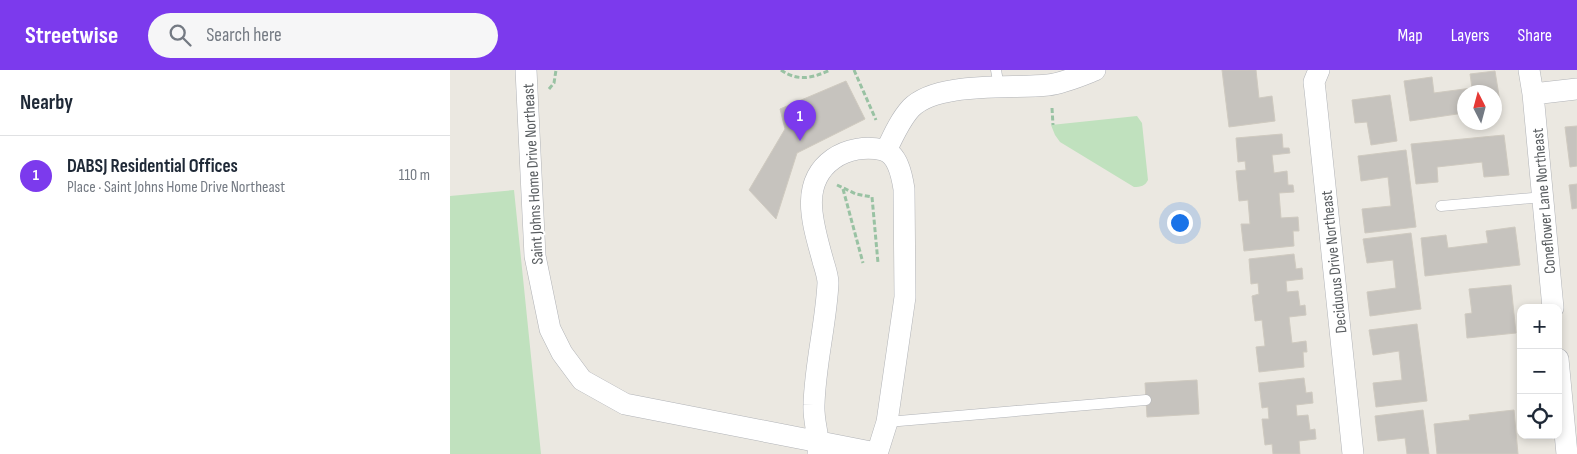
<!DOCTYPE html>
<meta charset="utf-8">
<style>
body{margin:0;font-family:"Sofia Sans Condensed",sans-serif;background:#f6f6f7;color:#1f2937}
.controls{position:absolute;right:15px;bottom:15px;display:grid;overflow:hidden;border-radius:10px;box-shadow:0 2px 8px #0003}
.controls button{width:45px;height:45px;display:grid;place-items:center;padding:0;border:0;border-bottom:1px solid #e0e1e3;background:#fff;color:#1f2937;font:25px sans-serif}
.compass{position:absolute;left:1007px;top:15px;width:45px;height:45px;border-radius:50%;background:#fff;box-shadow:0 2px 8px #0003;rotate:354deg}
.you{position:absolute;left:729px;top:152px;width:18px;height:18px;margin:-12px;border:4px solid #fff;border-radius:50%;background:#1a73e8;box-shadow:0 0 0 8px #1a73e833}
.badge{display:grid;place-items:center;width:32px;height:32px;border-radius:50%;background:#7c3aed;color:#fff;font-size:16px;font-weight:700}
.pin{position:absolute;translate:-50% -41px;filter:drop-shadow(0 1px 2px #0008)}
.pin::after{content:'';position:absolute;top:26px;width:18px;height:15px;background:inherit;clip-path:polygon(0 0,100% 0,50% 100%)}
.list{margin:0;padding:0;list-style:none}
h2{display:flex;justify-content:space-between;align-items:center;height:65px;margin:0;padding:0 20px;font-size:21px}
h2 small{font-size:16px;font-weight:400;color:#747a83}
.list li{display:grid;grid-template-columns:32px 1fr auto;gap:15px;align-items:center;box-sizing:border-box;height:80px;padding:0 20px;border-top:1px solid #e0e1e3}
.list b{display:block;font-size:19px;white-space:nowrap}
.list p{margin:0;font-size:16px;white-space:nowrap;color:#747a83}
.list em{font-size:16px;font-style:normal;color:#747a83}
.icon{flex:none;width:28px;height:28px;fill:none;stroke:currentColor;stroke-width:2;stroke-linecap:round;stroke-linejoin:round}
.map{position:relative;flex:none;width:1127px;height:384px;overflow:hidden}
header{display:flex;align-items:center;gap:30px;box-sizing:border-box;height:70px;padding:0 25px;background:#7c3aed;color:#fff}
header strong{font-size:24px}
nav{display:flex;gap:28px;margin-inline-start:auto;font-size:18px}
.search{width:350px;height:45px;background:#f6f6f7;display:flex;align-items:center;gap:12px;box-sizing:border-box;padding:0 18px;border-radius:28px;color:#747a83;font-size:19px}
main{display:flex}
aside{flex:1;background:#fff}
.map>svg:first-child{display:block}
.green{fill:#c0e1be}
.building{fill:#c6c3be;stroke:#cfcac0}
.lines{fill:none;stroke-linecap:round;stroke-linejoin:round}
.service-casing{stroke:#b1b3b7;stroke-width:11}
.minor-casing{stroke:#b1b3b7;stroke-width:22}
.path{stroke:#99c2a3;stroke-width:3;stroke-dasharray:5 2.5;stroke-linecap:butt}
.service{stroke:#fff;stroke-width:10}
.minor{stroke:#fff;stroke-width:21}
.labels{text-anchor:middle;stroke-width:4;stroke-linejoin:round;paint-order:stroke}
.street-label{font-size:16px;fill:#595d60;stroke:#fff}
</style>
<header>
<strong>Streetwise</strong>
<div class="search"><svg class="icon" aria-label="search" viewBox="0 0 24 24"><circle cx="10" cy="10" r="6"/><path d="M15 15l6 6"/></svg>Search here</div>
<nav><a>Map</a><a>Layers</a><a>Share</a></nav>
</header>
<main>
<aside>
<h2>Nearby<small></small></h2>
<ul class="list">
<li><span class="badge">1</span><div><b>DABSJ Residential Offices</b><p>Place · Saint Johns Home Drive Northeast</p></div><em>110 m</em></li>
</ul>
</aside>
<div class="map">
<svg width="1127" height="384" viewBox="0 0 1127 384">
<rect width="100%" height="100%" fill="#ebe8e1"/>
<!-- green -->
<path class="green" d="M 687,46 L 692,53 L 698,110 C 695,116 691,117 684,117 L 610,72 L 605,65 L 601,55 Z
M 64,120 L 91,384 L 0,384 L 0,126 Z"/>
<!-- building -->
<path class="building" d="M 772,0 L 806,0 L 809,28 L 822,26 L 825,51 L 779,57 Z
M 1045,1 L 1051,38 L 1044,39 L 1044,22 L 1014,22 L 1014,43 L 960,51 L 954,11 L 982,7 L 984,23 L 1022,18 L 1020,4 Z
M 396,11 L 415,49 L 347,83 L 326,149 L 299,120 L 335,59 L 330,39 Z
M 940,25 L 947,71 L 921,75 L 917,52 L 905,53 L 902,30 Z
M 1127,56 L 1127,96 L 1120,97 L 1115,57 Z
M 832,64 L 833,78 L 839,78 L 840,83 L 822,85 L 824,103 L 837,101 L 838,115 L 843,115 L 844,122 L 829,123 L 831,148 L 848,147 L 849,161 L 843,161 L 844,176 L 794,181 L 791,154 L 800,154 L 798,130 L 789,131 L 786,101 L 796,100 L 795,91 L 788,92 L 786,68 Z
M 1054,65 L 1059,105 L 1034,107 L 1032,92 L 987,97 L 988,112 L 966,114 L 961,74 Z
M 956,80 L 966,157 L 915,163 L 912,139 L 941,136 L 938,107 L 911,111 L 908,86 Z
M 1127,114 L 1127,138 L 1122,139 L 1119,115 Z
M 1065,157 L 1070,195 L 975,206 L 971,168 L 996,165 L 998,178 L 1038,173 L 1036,161 Z
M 961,163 L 971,239 L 920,246 L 917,222 L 946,218 L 943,190 L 917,193 L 913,169 Z
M 844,184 L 846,199 L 852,198 L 853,209 L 836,211 L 837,222 L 848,221 L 850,236 L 855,235 L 856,245 L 839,247 L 842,273 L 856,271 L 857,282 L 853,282 L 854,297 L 809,302 L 806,277 L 815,276 L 812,250 L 805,251 L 802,226 L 809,224 L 808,213 L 801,214 L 799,189 Z
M 1061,215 L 1066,263 L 1017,268 L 1015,244 L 1022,243 L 1019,219 Z
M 967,254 L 977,331 L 926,337 L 923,313 L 952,310 L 949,281 L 923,285 L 919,260 Z
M 854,308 L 856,323 L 862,322 L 863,333 L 846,335 L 847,346 L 858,345 L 860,360 L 865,359 L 866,369 L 849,371 L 850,384 L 823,384 L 822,374 L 815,375 L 812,349 L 819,349 L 818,337 L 812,338 L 809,313 Z
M 747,310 L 749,344 L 697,347 L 695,313 Z
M 973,340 L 979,384 L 957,384 L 955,368 L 928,371 L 925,346 Z
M 1064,340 L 1068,384 L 987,384 L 984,354 L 1020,350 L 1019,345 Z"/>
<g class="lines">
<!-- service casing -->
<g class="service-casing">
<path id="service" d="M 546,0 L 549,17
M 991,136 L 1093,127
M 437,352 L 696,330"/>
</g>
<!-- minor casing -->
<g class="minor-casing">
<path id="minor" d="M 76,0 L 85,186 L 100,259 L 112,283 L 132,310 L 175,334 L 426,383
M 869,0 L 864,12 L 865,20 L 903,384
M 1079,0 L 1083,24 L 1127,19
M 1083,24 L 1103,238
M 436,81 C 443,66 450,50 461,38 C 487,11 562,19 598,15 C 614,13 630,6 645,0
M 1108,289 L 1117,384
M 368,384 C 370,367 363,352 364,335 C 365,294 376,254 378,213 C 378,206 375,198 373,191 C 364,157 348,114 383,89 C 397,79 416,76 433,80 C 448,84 452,106 454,119 L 455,227 L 437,352 L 427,384"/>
</g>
<!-- path -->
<path class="path" d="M 331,0 C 348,12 363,8 380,0
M 404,0 L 426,50
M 99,19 L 104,13 L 106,0
M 602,38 L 603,55
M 387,115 L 406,124 L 422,127 L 428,193
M 393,119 L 413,193"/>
<!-- service -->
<use href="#service" class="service"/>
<!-- minor -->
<use href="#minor" class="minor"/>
</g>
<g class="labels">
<!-- street labels -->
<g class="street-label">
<text transform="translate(82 104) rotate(-93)" y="6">Saint Johns Home Drive Northeast</text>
<text transform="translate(1093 131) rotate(-95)" y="6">Coneflower Lane Northeast</text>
<text transform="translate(883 192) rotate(-96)" y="6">Deciduous Drive Northeast</text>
</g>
</g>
</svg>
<div class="controls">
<button>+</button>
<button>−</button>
<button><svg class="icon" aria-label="locate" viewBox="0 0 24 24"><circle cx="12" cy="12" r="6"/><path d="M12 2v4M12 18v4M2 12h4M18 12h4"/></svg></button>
</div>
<svg class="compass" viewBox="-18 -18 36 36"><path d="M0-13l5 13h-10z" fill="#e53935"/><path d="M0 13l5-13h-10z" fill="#747a83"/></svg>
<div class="you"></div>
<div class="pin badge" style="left:350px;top:71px">1</div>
</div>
</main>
